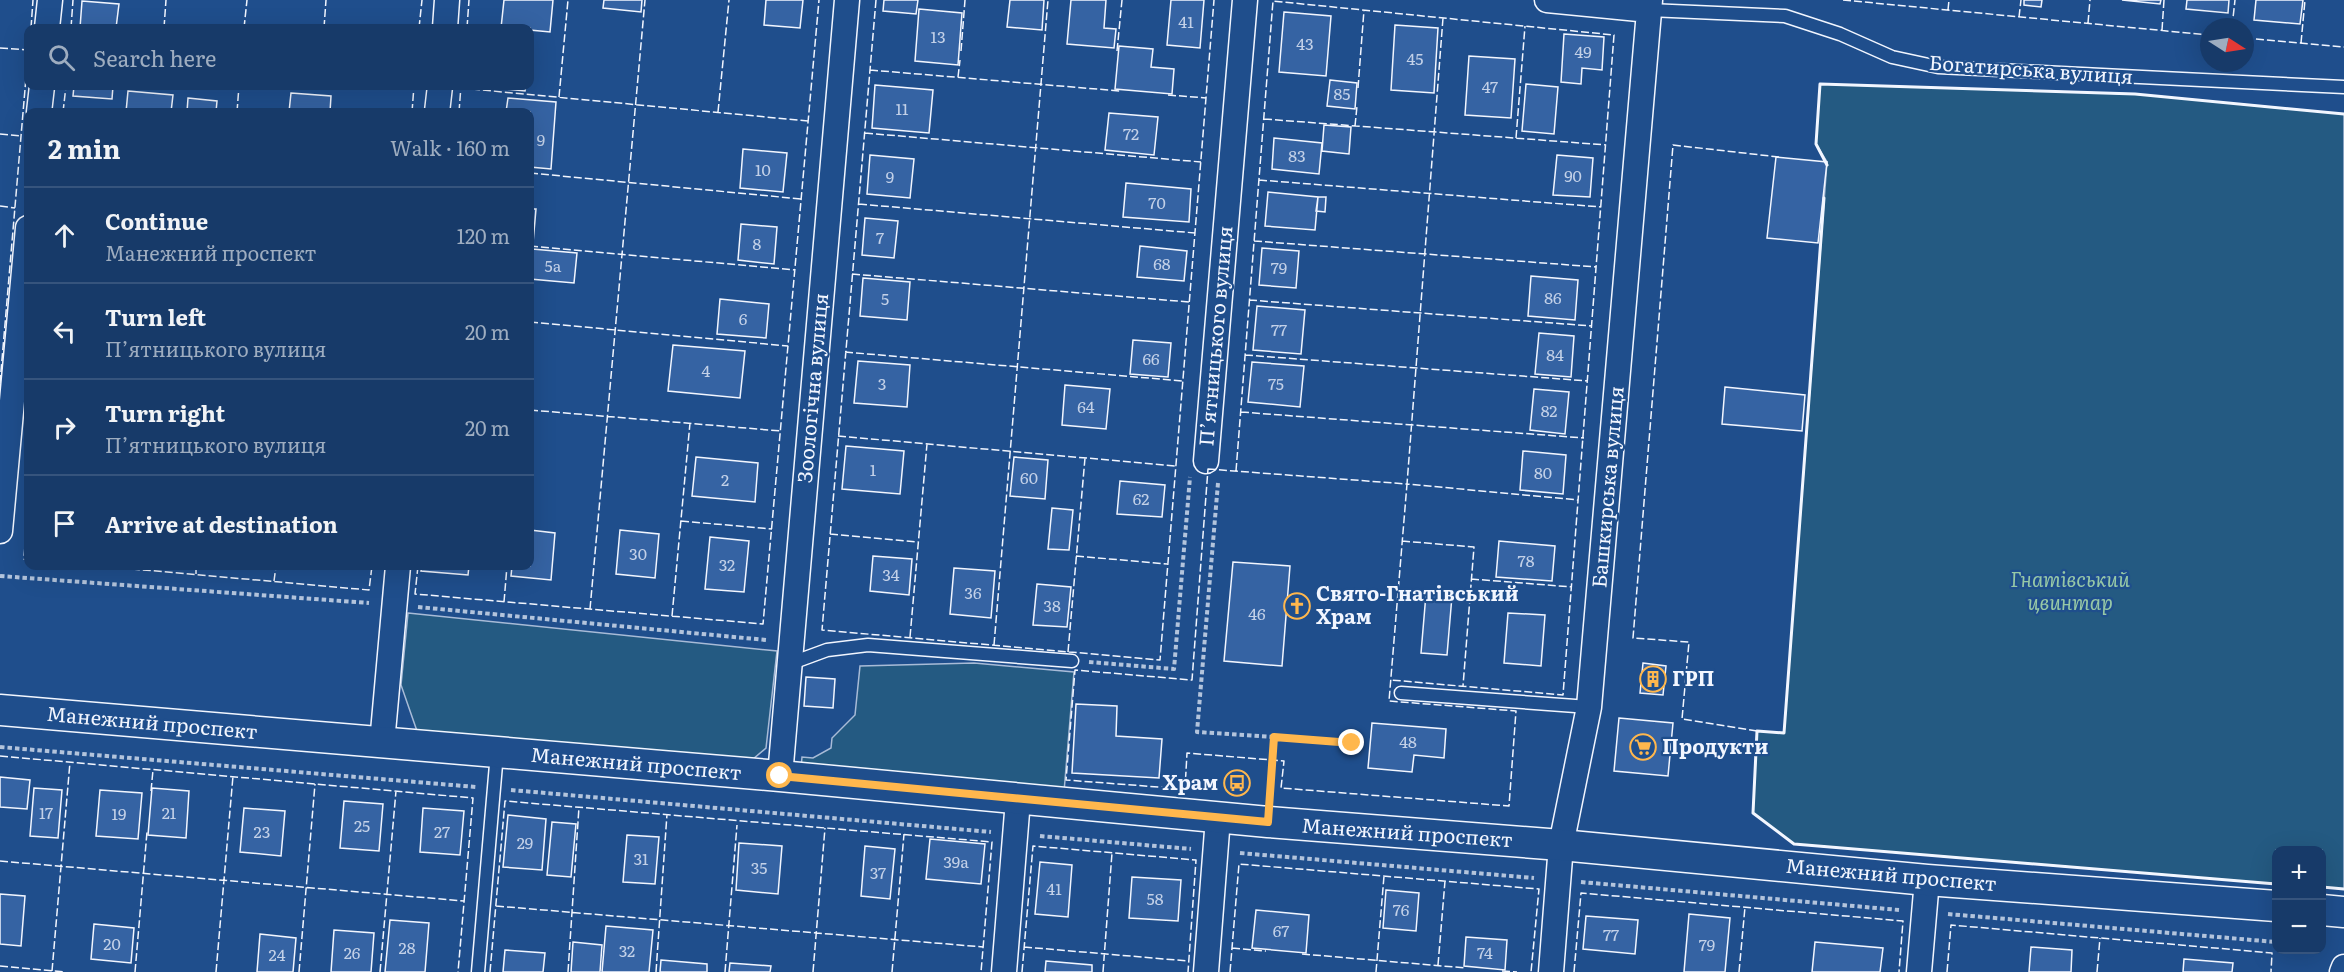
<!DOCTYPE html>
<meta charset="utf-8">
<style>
body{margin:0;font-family:Literata,serif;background:#20416f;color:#f1f3f6}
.controls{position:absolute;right:18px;bottom:18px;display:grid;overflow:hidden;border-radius:12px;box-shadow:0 6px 24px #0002}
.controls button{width:54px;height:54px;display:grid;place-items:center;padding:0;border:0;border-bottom:2px solid #36547d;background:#173a69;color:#f1f3f6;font:30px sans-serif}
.compass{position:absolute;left:2200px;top:18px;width:54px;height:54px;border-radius:50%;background:#173a69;box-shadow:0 6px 24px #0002;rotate:102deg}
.stop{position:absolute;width:18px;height:18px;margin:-14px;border:4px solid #ffb74d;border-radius:50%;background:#fff}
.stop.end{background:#ffb74d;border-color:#fff;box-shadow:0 2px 6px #0008}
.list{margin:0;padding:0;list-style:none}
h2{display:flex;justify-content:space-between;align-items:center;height:78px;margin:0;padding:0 24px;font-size:26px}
h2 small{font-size:20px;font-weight:400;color:#9eadc0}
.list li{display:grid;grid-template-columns:39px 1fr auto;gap:18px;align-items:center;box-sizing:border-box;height:96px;padding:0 24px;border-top:2px solid #36547d}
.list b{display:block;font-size:22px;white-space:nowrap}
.list p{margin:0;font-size:20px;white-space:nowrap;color:#9eadc0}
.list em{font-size:20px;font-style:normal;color:#9eadc0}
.icon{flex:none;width:33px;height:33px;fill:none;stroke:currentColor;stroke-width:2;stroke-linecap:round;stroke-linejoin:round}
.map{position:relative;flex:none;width:2344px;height:972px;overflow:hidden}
.search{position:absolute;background:#173a69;box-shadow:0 6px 24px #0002;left:24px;top:24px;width:510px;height:66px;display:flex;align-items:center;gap:15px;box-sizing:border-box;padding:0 21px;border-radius:12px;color:#9eadc0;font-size:22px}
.panel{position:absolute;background:#173a69;box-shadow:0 6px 24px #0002;left:24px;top:108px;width:510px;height:462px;border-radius:12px}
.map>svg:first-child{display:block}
.green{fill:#245a82;stroke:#a8bbd7;stroke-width:1.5}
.building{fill:#3563a3;stroke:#f2f6ff;stroke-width:1.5}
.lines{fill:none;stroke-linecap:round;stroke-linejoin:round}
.service-casing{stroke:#f2f6ff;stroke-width:15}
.minor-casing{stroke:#f2f6ff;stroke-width:27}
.tertiary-casing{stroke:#f2f6ff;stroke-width:33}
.path{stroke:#b3c4dc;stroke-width:4;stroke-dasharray:4.5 3;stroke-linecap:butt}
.service{stroke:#1f4e8c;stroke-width:12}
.minor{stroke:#1f4e8c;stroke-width:24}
.tertiary{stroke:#1f4e8c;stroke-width:30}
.fence{stroke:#f2f6ff;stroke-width:1.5;stroke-dasharray:8 3;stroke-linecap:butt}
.wall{stroke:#f2f6ff;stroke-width:3}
.route{stroke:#ffb74d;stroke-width:8}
.labels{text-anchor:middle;stroke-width:4.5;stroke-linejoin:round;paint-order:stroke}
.number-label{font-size:16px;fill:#c3d1e8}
.street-label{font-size:20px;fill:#f2f6ff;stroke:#1f4e8c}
.park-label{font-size:20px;font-style:italic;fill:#97c8a6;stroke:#1f4e8c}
.poi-label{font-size:20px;font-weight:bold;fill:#f2f6ff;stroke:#1f4e8c;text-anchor:start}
</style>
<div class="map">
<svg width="2344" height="972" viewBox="0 0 2344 972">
<rect width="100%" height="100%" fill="#1f4e8c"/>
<!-- green -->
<path class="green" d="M 1820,84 L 2135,94 L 2344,114 L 2344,889 L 2322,887 L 2322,850 L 2276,850 L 2276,884 L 1794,844 L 1753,813 L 1757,731 L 1784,733 L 1827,162 L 1816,144 Z
M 408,613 L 777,651 L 766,748 L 746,765 L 417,731 L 401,685 Z
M 974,663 L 1074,672 L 1064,792 L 801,768 L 802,757 L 813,758 L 831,748 L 832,738 L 855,715 L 860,666 Z"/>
<!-- building -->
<path class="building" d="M 504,0 L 553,0 L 550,32 L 530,30 L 530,28 L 501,28 Z
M 604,0 L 642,0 L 641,12 L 603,8 Z
M 766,0 L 803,0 L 800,28 L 764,25 Z
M 884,0 L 918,0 L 916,14 L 883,11 Z
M 1010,0 L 1044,0 L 1042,30 L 1007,27 Z
M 1071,0 L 1106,0 L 1104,28 L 1116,29 L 1114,48 L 1067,44 Z
M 1171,0 L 1204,0 L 1200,48 L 1167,45 Z
M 2024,0 L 2042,0 L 2041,7 L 2024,5 Z
M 2122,0 L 2161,0 L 2160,4 Z
M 2187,0 L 2229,0 L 2228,13 L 2186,9 Z
M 2256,0 L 2303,0 L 2300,24 L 2254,20 Z
M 82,1 L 119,4 L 116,28 L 80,28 Z
M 919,9 L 962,13 L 958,65 L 915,61 Z
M 1284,12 L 1331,16 L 1326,76 L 1279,72 Z
M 1395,25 L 1438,28 L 1434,93 L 1391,90 Z
M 1564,34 L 1604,37 L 1602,70 L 1582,68 L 1581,84 L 1561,82 Z
M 1119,46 L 1153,49 L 1151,67 L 1174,69 L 1172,94 L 1115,89 Z
M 1469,56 L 1515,59 L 1511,118 L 1465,115 Z
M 1330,80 L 1357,83 L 1355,109 L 1327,106 Z
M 1526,84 L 1558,87 L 1554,134 L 1522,131 Z
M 875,85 L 933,90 L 929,133 L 872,128 Z
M 74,86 L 113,86 L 112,99 L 73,96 Z
M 474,86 L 526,86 L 525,91 Z
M 128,91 L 173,95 L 171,112 L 126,112 Z
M 291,93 L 331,96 L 330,112 L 289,112 Z
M 188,98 L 217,101 L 216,112 L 187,112 Z
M 508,98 L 556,102 L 551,169 L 530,167 L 530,112 L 506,112 Z
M 1109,113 L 1158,117 L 1154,155 L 1105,150 Z
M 1324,125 L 1351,127 L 1349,154 L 1322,151 Z
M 1274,138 L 1322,143 L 1319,174 L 1272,169 Z
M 743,149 L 787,153 L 783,192 L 740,188 Z
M 870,155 L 914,159 L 910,198 L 867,194 Z
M 1557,155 L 1593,158 L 1590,197 L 1553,195 Z
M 1776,157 L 1827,162 L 1818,243 L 1767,238 Z
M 1126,183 L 1191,189 L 1189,222 L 1123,217 Z
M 1268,192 L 1318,197 L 1315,230 L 1265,226 Z
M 1318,197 L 1326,197 L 1325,212 L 1316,211 Z
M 530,209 L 536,209 L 533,243 L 530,243 Z
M 865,218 L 898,221 L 894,258 L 862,255 Z
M 741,224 L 777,227 L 774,264 L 738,260 Z
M 1140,246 L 1187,251 L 1184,281 L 1137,277 Z
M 1262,248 L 1299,251 L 1296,288 L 1259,285 Z
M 532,249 L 577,253 L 574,283 L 530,279 Z
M 1531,276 L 1578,280 L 1575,320 L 1528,316 Z
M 863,278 L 910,282 L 907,320 L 860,316 Z
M 720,299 L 769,304 L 766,338 L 717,334 Z
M 1257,306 L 1305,310 L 1301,354 L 1253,350 Z
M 1539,333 L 1574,336 L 1571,377 L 1535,374 Z
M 1133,340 L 1171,343 L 1168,377 L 1130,374 Z
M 673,345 L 745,351 L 740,398 L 668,391 Z
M 858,361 L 910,365 L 907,407 L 854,403 Z
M 1252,362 L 1304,366 L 1300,407 L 1248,402 Z
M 1065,385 L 1110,389 L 1106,429 L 1062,425 Z
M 1725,387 L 1805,395 L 1802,431 L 1722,424 Z
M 1534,389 L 1569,392 L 1565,434 L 1530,430 Z
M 846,446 L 904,451 L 900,494 L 842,489 Z
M 1523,451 L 1566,455 L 1563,494 L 1520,490 Z
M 696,457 L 758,463 L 755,502 L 692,496 Z
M 1014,457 L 1048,460 L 1045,499 L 1010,496 Z
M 1120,481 L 1165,485 L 1162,517 L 1117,514 Z
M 1052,508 L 1073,510 L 1069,550 L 1048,549 Z
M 530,530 L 555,533 L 551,580 L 511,576 L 512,566 L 530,566 Z
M 620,530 L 659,534 L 655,578 L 616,574 Z
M 710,537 L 749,541 L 744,592 L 705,589 Z
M 1499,541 L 1555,546 L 1552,581 L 1496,577 Z
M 873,556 L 912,559 L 909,595 L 870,591 Z
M 1233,562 L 1290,566 L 1282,666 L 1224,661 Z
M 422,566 L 469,566 L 468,575 L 421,571 Z
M 954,568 L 995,571 L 991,618 L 950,614 Z
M 1037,584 L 1071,587 L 1067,627 L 1033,625 Z
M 1426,594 L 1452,596 L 1447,655 L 1421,653 Z
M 1508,613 L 1545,615 L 1541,666 L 1504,663 Z
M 1643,663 L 1666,666 L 1663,695 L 1640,693 Z
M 806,677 L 835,679 L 833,708 L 804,706 Z
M 1076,704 L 1117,706 L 1116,736 L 1162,739 L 1159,778 L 1072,773 Z
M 1619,718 L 1673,723 L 1668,776 L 1614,771 Z
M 1372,723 L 1446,729 L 1444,758 L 1414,755 L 1412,772 L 1368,768 Z
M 0,777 L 30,780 L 27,809 L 0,807 Z
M 34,788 L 62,790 L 58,838 L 30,836 Z
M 152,788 L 189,791 L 186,838 L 148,835 Z
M 100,790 L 142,793 L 138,839 L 96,836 Z
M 344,801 L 383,804 L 379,851 L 340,848 Z
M 244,808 L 285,811 L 281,856 L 240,852 Z
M 423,808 L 464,811 L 460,855 L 420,852 Z
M 508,815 L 546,819 L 542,870 L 503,867 Z
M 552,822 L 576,824 L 571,877 L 547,875 Z
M 627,835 L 659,837 L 655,884 L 623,882 Z
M 930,839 L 985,844 L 981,884 L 926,879 Z
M 739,843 L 782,846 L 778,894 L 736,890 Z
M 865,846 L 895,849 L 890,899 L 861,896 Z
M 1040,862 L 1072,865 L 1068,917 L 1035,914 Z
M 1132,877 L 1181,880 L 1178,921 L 1129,918 Z
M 1386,890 L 1419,893 L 1416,931 L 1383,928 Z
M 0,894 L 25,896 L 21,946 L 0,944 Z
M 1256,910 L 1309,915 L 1306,953 L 1252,948 Z
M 1689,914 L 1730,918 L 1725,972 L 1684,972 Z
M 1586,916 L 1638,920 L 1635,954 L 1583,949 Z
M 390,920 L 429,923 L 425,972 L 385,972 Z
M 94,924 L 134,928 L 131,963 L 91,959 Z
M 606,926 L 653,930 L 649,972 L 602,972 Z
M 334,930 L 374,933 L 371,972 L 331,972 Z
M 260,934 L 296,938 L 293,972 L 257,972 Z
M 1466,937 L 1507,940 L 1505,970 L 1464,966 Z
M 573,942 L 602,945 L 600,972 L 571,972 Z
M 1815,942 L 1883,948 L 1880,972 L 1812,972 Z
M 2031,947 L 2072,950 L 2071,972 L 2029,972 Z
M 505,950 L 545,953 L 543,972 L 503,972 Z
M 2184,959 L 2233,963 L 2232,972 L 2183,972 Z
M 661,960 L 707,964 L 707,972 L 660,972 Z
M 1046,961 L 1092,965 L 1092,972 L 1045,972 Z
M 730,963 L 771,966 L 770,972 L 729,972 Z"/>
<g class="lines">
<!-- service casing -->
<g class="service-casing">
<path id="service" d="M 1649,10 L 1785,16 L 1840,34 L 1892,57 L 1938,67 L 2344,87
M 789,664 L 827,650 L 868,645 L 1072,661
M 1401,693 L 1589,707
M 478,972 L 497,753"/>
</g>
<!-- minor casing -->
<g class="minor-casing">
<path id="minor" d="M 1547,0 L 1649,10
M 47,28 L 50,0
M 445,28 L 447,0
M 39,112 L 42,86
M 437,112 L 440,86
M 1206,461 L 1245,0
M 0,531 L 28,228
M 382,743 L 398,566
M 780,776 L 847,0
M 1004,972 L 1018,800
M 1206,972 L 1218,818
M 1551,972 L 1561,845 L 1589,707 L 1650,0
M 1919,972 L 1927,880
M 2342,972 L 2344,967"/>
</g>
<!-- tertiary casing -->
<g class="tertiary-casing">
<path id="tertiary" d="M 0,710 L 780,776 L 1268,822 L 1561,845 L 1927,880 L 2276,906
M 2322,910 L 2344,912"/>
</g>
<!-- path -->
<path class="path" d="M 1218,483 L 1197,732 L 1274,737 L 1270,795
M 0,576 L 369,603
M 418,607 L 766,640
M 1089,662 L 1174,669 L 1190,477
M 1274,737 L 1352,743
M 0,747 L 476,787
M 511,790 L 991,832
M 1040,836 L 1191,849
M 1240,853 L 1534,878
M 1581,882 L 1899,910
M 1948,914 L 2276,942"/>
<!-- service -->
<use href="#service" class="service"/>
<!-- minor -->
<use href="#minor" class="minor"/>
<!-- tertiary -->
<use href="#tertiary" class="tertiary"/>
<!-- fence -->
<path class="fence" d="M 876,0 L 822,630 L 1160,660 L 1214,0
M 1843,0 L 2209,35
M 1948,10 L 1949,0
M 2019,17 L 2021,0
M 1443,18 L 1407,484 L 1578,500
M 2088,23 L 2090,0
M 2232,27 L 2235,0
M 31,28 L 33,0
M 71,28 L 73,0
M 164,28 L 166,0
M 244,28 L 247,0
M 324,28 L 326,0
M 419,28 L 422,0
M 467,28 L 469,0
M 2162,30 L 2164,0
M 2245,38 L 2344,47
M 2301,43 L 2305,0
M 0,48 L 28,50
M 961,51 L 965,0
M 1117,51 L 1122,0
M 870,70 L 1120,91
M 958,77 L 960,60
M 392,86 L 414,87
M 461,88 L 808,121
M 1358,88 L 1364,10
M 1168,95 L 1206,98
M 559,97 L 568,0
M 63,112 L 66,86
M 237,112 L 239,86
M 412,112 L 414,86
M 459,112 L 461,86
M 718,112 L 729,0
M 1264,119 L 1606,145
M 1355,126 L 1357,106
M 865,133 L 1201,162
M 0,134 L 21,136
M 1516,138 L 1525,26
M 530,173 L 801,199
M 1259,180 L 1601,207
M 859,204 L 1195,233
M 0,206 L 15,208
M 1254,241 L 1596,267
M 530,246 L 795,270
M 852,274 L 1189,302
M 1249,300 L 1592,326
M 530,322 L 788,346
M 845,352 L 1183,381
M 1245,355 L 1588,381
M 0,383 L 28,54
M 530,410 L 781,431
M 1241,412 L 1584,438
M 838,436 L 1176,466
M 1208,469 L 1407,484 L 1389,701 L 1516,711 L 1509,806 L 1281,788 L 1284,761 L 1187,753 L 1185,789 L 1066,780 L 1075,670 L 1192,680 Z
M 1236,471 L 1273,1 L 1614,35 L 1563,695 L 1391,680
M 28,504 L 24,559 L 28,559
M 681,521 L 772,529
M 830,534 L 918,542
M 1402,541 L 1474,547 L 1463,686
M 1076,556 L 1167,564
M 99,566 L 369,590 L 372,566
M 418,566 L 415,594 L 763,624 L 819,0
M 196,574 L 196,566
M 1471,579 L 1572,587
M 274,581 L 276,566
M 504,602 L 507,566
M 590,609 L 645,0
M 672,616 L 690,423
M 910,637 L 927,444
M 994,645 L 1048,0
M 1068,652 L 1085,458
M 1757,731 L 1682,719 L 1689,642 L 1633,638 L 1673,145 L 1779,157
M 0,756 L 473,798 L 458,972
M 151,791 L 153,770
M 0,861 L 464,901
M 496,906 L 983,947
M 1024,947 L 1188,961
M 1232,948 L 1266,951
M 1302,954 L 1466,968
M 1438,965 L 1445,881
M 0,966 L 65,972
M 52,971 L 70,762
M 1502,971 L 1517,972
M 135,972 L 147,832
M 216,972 L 233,776
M 299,972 L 315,784
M 380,972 L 396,791
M 490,972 L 505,801 L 992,842 L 981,972
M 568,972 L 579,807
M 656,972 L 667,814
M 725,972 L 737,825
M 813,972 L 825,828
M 892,972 L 904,834
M 1022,972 L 1033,846 L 1196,860 L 1188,972
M 1103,972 L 1112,853
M 1230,972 L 1239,864 L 1539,889 L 1531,972
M 1376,972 L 1384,876
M 1574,972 L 1581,893 L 1903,921 L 1899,972
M 1739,972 L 1745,907
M 1947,972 L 1951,925 L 2272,953 L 2271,972
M 2097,972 L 2100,938"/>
<!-- wall -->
<path class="wall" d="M 1827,165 L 1816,144 L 1820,84 L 2135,94 L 2344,114
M 1824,198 L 1784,733 L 1757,731 L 1753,813 L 1794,844 L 2276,884
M 2322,887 L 2344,889"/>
</g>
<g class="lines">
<!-- route -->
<path class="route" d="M 780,776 L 1268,822 L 1274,737 L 1352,743"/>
</g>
<!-- icons -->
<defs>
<g id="church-ring" transform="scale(1.35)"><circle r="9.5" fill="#1f4e8c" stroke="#ffb74d" stroke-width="1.5"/><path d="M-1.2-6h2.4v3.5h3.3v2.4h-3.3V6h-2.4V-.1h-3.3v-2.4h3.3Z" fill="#ffb74d"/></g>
<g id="building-ring" transform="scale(1.35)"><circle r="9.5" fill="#1f4e8c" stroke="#ffb74d" stroke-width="1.5"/><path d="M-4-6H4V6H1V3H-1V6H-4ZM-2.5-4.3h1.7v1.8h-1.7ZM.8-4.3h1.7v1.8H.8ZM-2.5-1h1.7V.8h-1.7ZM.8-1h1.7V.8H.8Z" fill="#ffb74d"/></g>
<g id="supermarket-ring" transform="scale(1.35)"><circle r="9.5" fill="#1f4e8c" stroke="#ffb74d" stroke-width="1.5"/><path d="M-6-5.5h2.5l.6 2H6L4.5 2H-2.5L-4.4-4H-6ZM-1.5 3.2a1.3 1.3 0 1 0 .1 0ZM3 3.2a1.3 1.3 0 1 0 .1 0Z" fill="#ffb74d"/></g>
<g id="bus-ring" transform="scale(1.35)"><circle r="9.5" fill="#1f4e8c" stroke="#ffb74d" stroke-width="1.5"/><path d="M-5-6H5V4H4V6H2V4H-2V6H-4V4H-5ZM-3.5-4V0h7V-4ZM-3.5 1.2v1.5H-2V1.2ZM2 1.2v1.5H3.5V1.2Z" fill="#ffb74d"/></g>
</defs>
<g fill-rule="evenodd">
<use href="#church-ring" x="1297" y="606"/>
<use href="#building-ring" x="1653" y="679"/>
<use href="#supermarket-ring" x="1643" y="747"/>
<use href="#bus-ring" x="1237" y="783"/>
</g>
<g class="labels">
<!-- number labels -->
<g class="number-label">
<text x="1186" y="28">41</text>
<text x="938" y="43">13</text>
<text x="1305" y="50">43</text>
<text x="1583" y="58">49</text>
<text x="1415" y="65">45</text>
<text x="1490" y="93">47</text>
<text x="1342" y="100">85</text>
<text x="902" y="115">11</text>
<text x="1131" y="140">72</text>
<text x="541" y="146">9</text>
<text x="1297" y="162">83</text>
<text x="763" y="176">10</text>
<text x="1573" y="182">90</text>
<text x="890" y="183">9</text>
<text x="1157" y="209">70</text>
<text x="880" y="244">7</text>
<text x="757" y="250">8</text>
<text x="1162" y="270">68</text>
<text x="553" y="272">5а</text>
<text x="1279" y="274">79</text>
<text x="1553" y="304">86</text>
<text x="885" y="305">5</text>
<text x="743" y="325">6</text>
<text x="1279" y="336">77</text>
<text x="1555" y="361">84</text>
<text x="1151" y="365">66</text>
<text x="706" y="377">4</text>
<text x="882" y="390">3</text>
<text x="1276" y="390">75</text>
<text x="1086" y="413">64</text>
<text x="1549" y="417">82</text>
<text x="873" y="476">1</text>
<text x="1543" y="479">80</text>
<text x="1029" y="484">60</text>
<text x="725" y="486">2</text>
<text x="1141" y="505">62</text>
<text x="638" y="560">30</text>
<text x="1526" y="567">78</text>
<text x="727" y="571">32</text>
<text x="891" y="581">34</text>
<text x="973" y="599">36</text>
<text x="1052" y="612">38</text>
<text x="1257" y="620">46</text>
<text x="1408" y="748">48</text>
<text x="46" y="819">17</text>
<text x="169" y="819">21</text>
<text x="119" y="820">19</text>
<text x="362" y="832">25</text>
<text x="262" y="838">23</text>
<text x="442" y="838">27</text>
<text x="525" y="849">29</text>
<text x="641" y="865">31</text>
<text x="956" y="868">39а</text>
<text x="759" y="874">35</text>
<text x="878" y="879">37</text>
<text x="1054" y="895">41</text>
<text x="1155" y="905">58</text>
<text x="1401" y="916">76</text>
<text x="1281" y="937">67</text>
<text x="1611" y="941">77</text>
<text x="112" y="950">20</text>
<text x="1707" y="951">79</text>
<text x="407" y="954">28</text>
<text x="627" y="957">32</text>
<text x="352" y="959">26</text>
<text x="1485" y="959">74</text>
<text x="277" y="961">24</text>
</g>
<!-- street labels -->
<g class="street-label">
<text transform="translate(2031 70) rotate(4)" y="7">Богатирська вулиця</text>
<text transform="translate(1216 336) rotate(-85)" y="7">П’ятницького вулиця</text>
<text transform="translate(813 388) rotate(-85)" y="7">Зоологічна вулиця</text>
<text transform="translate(1608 487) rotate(-85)" y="7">Башкирська вулиця</text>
<text transform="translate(152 723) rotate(5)" y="7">Манежний проспект</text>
<text transform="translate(636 764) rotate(5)" y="7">Манежний проспект</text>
<text transform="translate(1407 833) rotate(4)" y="7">Манежний проспект</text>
<text transform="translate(1891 875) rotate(5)" y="7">Манежний проспект</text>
</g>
<!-- park labels -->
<g class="park-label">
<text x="2070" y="587">Гнатівський<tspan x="2070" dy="23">цвинтар</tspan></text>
</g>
<!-- poi labels -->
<g class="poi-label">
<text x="1316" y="601">Свято-Гнатівський<tspan x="1316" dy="23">Храм</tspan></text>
<text x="1672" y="686">ГРП</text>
<text x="1662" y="754">Продукти</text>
<text x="1218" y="790" text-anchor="end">Храм</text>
</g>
</g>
</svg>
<div class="controls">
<button>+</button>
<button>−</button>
</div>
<svg class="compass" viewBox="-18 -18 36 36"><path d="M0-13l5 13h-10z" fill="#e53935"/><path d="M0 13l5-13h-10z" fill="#9eadc0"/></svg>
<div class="stop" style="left:780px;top:776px"></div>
<div class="stop end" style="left:1352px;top:743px"></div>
<div class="search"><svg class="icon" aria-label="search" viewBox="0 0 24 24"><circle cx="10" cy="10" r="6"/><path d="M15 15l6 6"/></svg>Search here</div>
<section class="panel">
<h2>2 min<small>Walk · 160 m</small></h2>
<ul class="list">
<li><svg class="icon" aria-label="ahead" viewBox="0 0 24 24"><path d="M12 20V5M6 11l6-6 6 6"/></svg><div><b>Continue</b><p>Манежний проспект</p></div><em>120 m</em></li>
<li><svg class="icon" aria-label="left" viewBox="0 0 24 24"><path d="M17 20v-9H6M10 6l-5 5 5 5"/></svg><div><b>Turn left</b><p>П’ятницького вулиця</p></div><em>20 m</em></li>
<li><svg class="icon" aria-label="right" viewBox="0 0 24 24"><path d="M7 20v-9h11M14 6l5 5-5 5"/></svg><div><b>Turn right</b><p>П’ятницького вулиця</p></div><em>20 m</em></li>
<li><svg class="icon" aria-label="arrive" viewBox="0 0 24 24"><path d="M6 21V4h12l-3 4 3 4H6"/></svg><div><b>Arrive at destination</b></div></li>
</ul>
</section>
</div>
